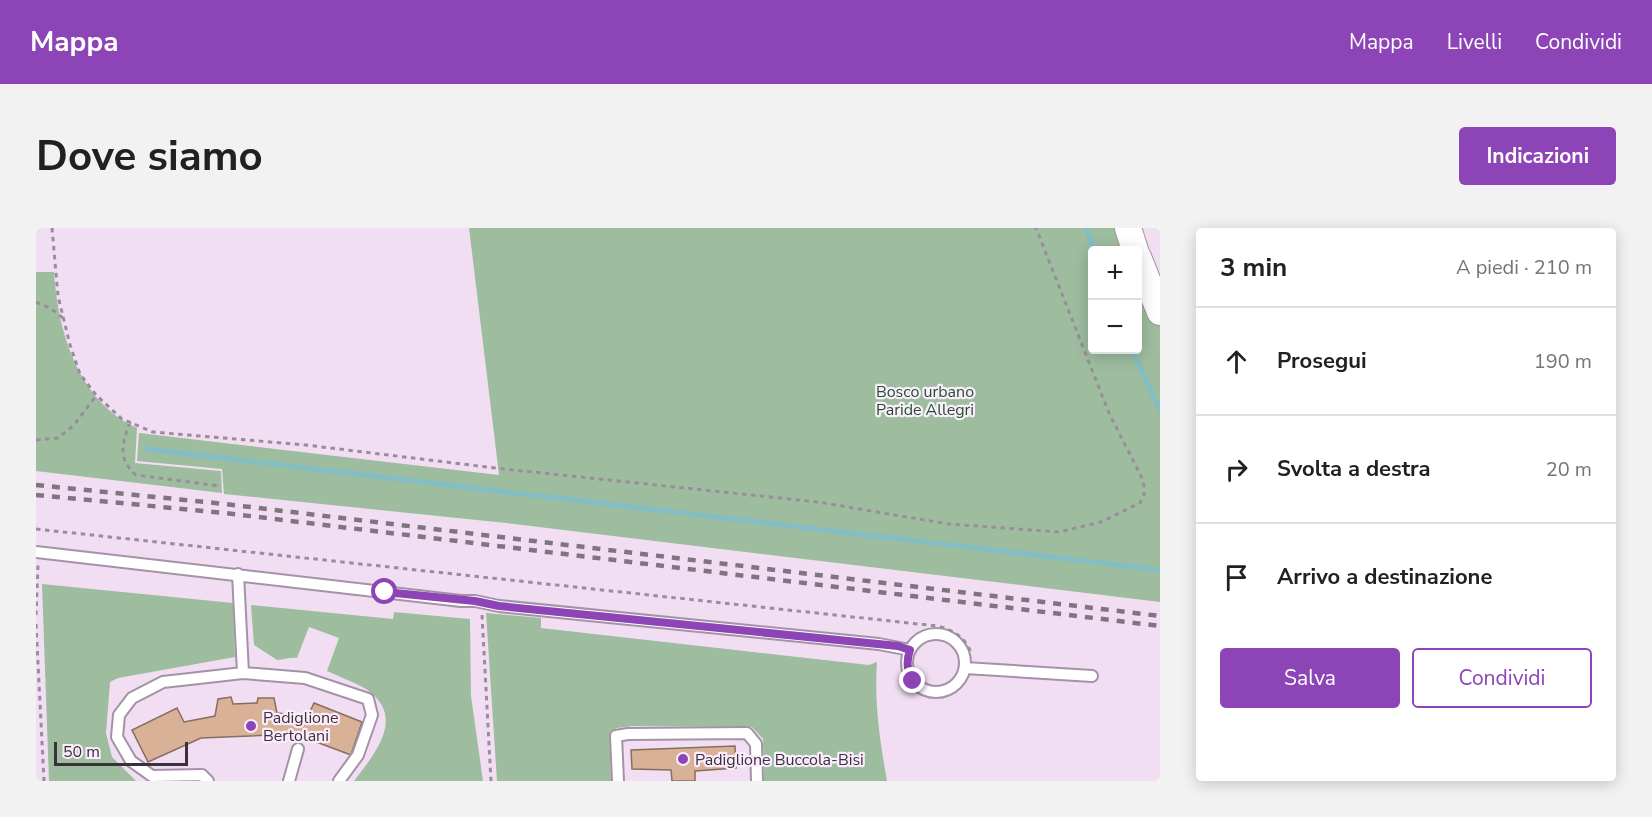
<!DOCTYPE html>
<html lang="it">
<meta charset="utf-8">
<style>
body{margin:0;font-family:"Nunito Sans",sans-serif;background:#f2f2f2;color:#202124}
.controls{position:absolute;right:18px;top:18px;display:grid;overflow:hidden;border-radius:6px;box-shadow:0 3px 15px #0003}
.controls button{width:54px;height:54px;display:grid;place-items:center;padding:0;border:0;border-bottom:2px solid #e0e0e0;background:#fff;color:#202124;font:30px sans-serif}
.scale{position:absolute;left:18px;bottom:15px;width:134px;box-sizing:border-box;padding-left:6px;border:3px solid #39323a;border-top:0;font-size:16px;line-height:21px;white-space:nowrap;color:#39323a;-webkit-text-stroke:4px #fcedfe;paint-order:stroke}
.stop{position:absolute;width:18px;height:18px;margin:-14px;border:4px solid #8c44b7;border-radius:50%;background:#fff}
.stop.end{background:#8c44b7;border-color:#fff;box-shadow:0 2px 6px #0008}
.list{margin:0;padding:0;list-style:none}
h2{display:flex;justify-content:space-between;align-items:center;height:78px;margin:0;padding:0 24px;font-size:26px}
h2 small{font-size:20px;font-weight:400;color:#757577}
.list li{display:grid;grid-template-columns:39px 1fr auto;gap:18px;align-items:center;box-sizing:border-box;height:108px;padding:0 24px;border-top:2px solid #e0e0e0}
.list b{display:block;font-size:22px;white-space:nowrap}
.list em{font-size:20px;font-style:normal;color:#757577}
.actions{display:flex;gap:12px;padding:18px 24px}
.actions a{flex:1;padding:14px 0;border:2px solid #8c44b7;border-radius:6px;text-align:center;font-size:21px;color:#8c44b7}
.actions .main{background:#8c44b7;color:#fff}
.icon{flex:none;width:33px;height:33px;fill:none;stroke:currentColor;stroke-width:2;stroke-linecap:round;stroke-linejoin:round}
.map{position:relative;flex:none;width:1124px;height:553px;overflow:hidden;border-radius:6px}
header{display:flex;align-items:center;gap:36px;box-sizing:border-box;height:84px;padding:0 30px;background:#8c44b7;color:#fff}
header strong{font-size:28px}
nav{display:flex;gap:33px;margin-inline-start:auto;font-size:21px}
.intro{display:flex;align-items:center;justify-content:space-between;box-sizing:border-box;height:144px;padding:0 36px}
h1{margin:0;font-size:42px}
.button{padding:15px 27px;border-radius:6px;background:#8c44b7;color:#fff;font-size:21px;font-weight:700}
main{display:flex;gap:36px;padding:0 36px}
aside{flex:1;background:#fff;border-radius:6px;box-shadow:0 3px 15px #0003}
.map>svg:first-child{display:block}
.green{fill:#9ebd9f;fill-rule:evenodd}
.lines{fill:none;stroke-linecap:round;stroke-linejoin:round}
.stream{stroke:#84bec5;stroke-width:5}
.building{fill:#d9b196;stroke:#846f60;stroke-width:1.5}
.service-casing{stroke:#a492a6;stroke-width:14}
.tertiary-casing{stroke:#a492a6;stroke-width:28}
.path{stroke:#9a8d9b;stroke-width:3;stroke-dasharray:4.5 4.5;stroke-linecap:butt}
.service{stroke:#fff;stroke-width:10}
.tertiary{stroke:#fff;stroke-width:26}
.rail{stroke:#807481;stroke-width:4.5;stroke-dasharray:8 8;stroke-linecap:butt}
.route{stroke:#8c44b7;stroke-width:8}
.poi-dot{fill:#8c44b7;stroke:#fcedfe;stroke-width:2}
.labels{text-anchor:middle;stroke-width:4.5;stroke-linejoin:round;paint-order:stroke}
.park-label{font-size:16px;fill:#205226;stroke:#fcedfe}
.poi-label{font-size:16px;fill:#39323a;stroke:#fcedfe;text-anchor:start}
</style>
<header>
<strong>Mappa</strong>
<nav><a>Mappa</a><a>Livelli</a><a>Condividi</a></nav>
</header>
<div class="intro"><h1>Dove siamo</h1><a class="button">Indicazioni</a></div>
<main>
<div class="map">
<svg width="1124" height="553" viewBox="0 0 1124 553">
<rect width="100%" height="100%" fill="#f1def3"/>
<!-- green -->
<path class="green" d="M 433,0 L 1104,0 L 1124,57 L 1124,374 L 470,295 L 188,266 L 186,241 L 101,233 L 103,205 L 463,247 ZM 1056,22 L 1102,22 L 1102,122 L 1056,122 Z
M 0,44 L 18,44 C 22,104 42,173 101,200 L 99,235 L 185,243 L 186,265 L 0,243 Z
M 6,356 L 197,375 L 199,429 L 82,450 L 74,454 L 70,505 L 76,529 L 100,553 L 13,553 Z
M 215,377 L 357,391 L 358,384 L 434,391 L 435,468 L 447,553 L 318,553 C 339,525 371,489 330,461 C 318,454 304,449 291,443 L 303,410 L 273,399 L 261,430 C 253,429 248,432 241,432 L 218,417 Z
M 450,385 L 505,390 L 505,400 L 833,437 L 841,434 C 838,475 844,513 851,553 L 728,553 L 727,511 L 716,499 L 597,498 L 581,500 L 574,504 L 575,553 L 461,553 Z"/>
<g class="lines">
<!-- stream -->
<path class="stream" d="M 1051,0 L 1057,22
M 1096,122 L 1124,182
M 111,221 L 1124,342"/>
</g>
<!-- building -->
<path class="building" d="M 195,469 L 197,476 L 221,475 L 222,470 L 238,470 L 241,485 L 272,488 L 278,475 L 326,494 L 315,527 L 259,506 L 165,510 L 112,534 L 96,502 L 141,480 L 148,494 L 179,488 L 182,471 Z
M 699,518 L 700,540 L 659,543 L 659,553 L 636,553 L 635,542 L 596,541 L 595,522 Z"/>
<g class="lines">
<!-- service casing -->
<g class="service-casing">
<path id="service" d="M 0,324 L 425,373 L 439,373 L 463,378 L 843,416 L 874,422
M 202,346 L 207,445
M871 435a29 29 0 1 1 58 0a29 29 0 1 1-58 0Z
M 929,440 L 1056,448
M 172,553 L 166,547 L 116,548 L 95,533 L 81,509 L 83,487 L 96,470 L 127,454 L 207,445 L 269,450 L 332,471 L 336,487 L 322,527 L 303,553
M 253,553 L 262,521
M 582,553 L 580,508 L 592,506 L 711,505 L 720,516 L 721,553"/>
</g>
<!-- tertiary casing -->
<g class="tertiary-casing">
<path id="tertiary" d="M 1092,0 L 1099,22
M 1102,29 L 1124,84"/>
</g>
<!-- path -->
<path class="path" d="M 16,0 L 22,68 L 34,117 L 44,146 L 60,167 L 86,191 L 117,204 L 270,217 L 459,240 L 782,274 L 913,296 L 1023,304 L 1065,294 L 1104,275 L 1108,267 L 1108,258 L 1105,248 L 1073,185 L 1000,0
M 0,74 L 14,80 L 27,90
M 94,194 C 86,216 81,230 100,247 L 184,258
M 0,212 L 22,210 L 38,197 L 60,168
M 0,301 L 901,398 C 918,402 930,410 936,427
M 0,387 L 2,337
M 446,387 L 455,553
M 0,396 L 8,553"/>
<!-- service -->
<use href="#service" class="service"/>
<!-- tertiary -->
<use href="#tertiary" class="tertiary"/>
<!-- rail -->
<path class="rail" d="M 0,257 L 189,276 L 1124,388
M 0,267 L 189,285 L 1124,398"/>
</g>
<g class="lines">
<!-- route -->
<path class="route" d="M 349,364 L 439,373 L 463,378 L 862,418 L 874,422 C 870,434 871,442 877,453"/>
</g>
<!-- markers -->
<g class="poi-dot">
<circle cx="215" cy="498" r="6"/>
<circle cx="647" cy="531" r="6"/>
</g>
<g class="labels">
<!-- park labels -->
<g class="park-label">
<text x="889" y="169">Bosco urbano<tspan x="889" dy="18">Paride Allegri</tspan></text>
</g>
<!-- poi labels -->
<g class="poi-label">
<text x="227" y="495">Padiglione<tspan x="227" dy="18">Bertolani</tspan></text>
<text x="659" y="537">Padiglione Buccola-Bisi</text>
</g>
</g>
</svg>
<div class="controls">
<button>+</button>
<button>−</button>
</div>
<div class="scale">50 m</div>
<div class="stop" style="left:349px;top:364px"></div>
<div class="stop end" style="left:877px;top:453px"></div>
</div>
<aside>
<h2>3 min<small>A piedi · 210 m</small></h2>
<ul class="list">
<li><svg class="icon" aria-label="ahead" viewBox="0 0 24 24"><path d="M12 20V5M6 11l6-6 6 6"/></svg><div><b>Prosegui</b></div><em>190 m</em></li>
<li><svg class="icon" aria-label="right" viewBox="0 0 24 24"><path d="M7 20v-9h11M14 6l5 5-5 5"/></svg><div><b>Svolta a destra</b></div><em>20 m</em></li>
<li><svg class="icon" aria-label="arrive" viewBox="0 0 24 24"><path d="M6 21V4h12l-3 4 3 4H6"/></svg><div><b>Arrivo a destinazione</b></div></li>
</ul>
<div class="actions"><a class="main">Salva</a><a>Condividi</a></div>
</aside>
</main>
